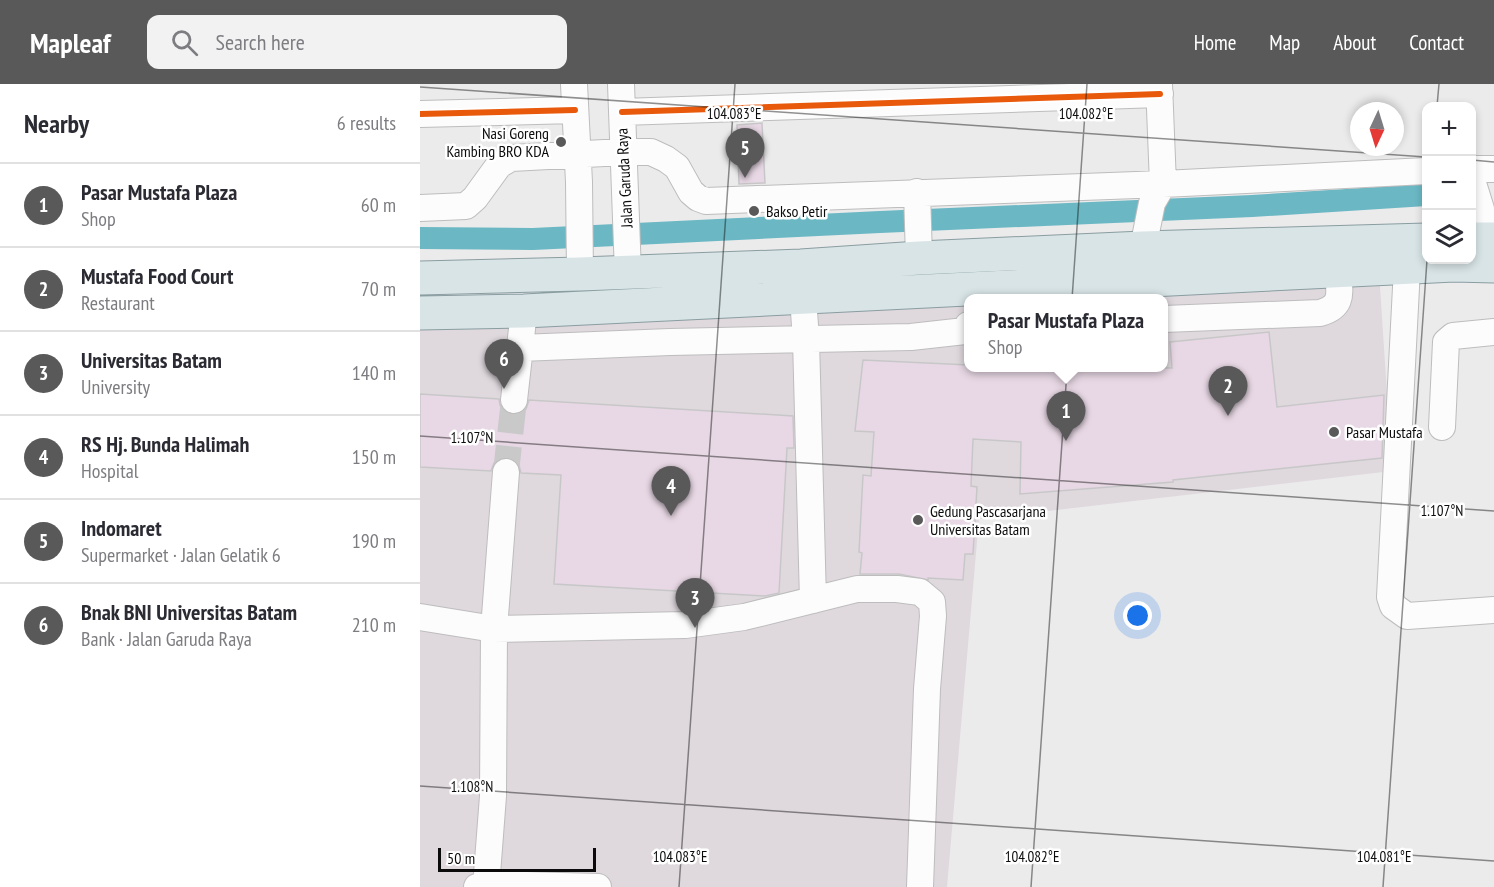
<!DOCTYPE html>
<meta charset="utf-8">
<style>
body{margin:0;font-family:"PT Sans Narrow",sans-serif;background:#f2f2f3;color:#2b2b33}
.controls{position:absolute;right:18px;top:18px;display:grid;overflow:hidden;border-radius:12px;box-shadow:0 3px 9px #0003}
.controls button{width:54px;height:54px;display:grid;place-items:center;padding:0;border:0;border-bottom:2px solid #e1e1e2;background:#fff;color:#2b2b33;font:30px sans-serif}
.compass{position:absolute;left:930px;top:18px;width:54px;height:54px;border-radius:50%;background:#fff;box-shadow:0 3px 9px #0003;rotate:184deg}
.scale{position:absolute;left:18px;bottom:15px;width:158px;box-sizing:border-box;padding-left:6px;border:3px solid #0c0b0c;border-top:0;font-size:16px;line-height:21px;white-space:nowrap;color:#0c0b0c;-webkit-text-stroke:4px #fff;paint-order:stroke}
.you{position:absolute;left:718px;top:532px;width:21px;height:21px;margin:-15px;border:4px solid #fff;border-radius:50%;background:#1a73e8;box-shadow:0 0 0 9px #1a73e833}
.badge{display:grid;place-items:center;width:39px;height:39px;border-radius:50%;background:#5a595a;color:#fff;font-size:20px;font-weight:700}
.pin{position:absolute;translate:-50% -50px;filter:drop-shadow(0 2px 3px #0008)}
.pin::after{content:'';position:absolute;top:32px;width:21px;height:18px;background:inherit;clip-path:polygon(0 0,100% 0,50% 100%)}
.popup{position:absolute;left:544px;top:210px;width:204px;height:78px;box-sizing:border-box;display:grid;place-content:center;border-radius:12px;background:#fff;filter:drop-shadow(0 2px 4px #0005);font-size:20px;white-space:nowrap;color:#7c7c81}
.popup b{font-size:22px;color:#2b2b33}
.popup::after{content:'';position:absolute;left:50%;top:100%;margin-left:-12px;border:12px solid transparent;border-top-color:#fff}
.list{margin:0;padding:0;list-style:none}
h2{display:flex;justify-content:space-between;align-items:center;height:78px;margin:0;padding:0 24px;font-size:26px}
h2 small{font-size:20px;font-weight:400;color:#7c7c81}
.list li{display:grid;grid-template-columns:39px 1fr auto;gap:18px;align-items:center;box-sizing:border-box;height:84px;padding:0 24px;border-top:2px solid #e1e1e2}
.list b{display:block;font-size:22px;white-space:nowrap}
.list p{margin:0;font-size:20px;white-space:nowrap;color:#7c7c81}
.list em{font-size:20px;font-style:normal;color:#7c7c81}
.icon{flex:none;width:33px;height:33px;fill:none;stroke:currentColor;stroke-width:2;stroke-linecap:round;stroke-linejoin:round}
.map{position:relative;flex:none;width:1074px;height:803px;overflow:hidden}
header{display:flex;align-items:center;gap:36px;box-sizing:border-box;height:84px;padding:0 30px;background:#5a595a;color:#fff}
header strong{font-size:28px}
nav{display:flex;gap:33px;margin-inline-start:auto;font-size:21px}
.search{width:420px;height:54px;background:#f2f2f3;display:flex;align-items:center;gap:15px;box-sizing:border-box;padding:0 21px;border-radius:12px;color:#7c7c81;font-size:22px}
main{display:flex}
aside{flex:1;background:#fff}
.map>svg:first-child{display:block}
.built{fill:#dfd9de}
.lines{fill:none;stroke-linecap:round;stroke-linejoin:round}
.canal{stroke:#6bb8c4;stroke-width:22}
.building{fill:#e8d8e5;stroke:#c8c7c8;stroke-width:1.5}
.minor-tunnel{stroke:#cac9ca;stroke-width:26;stroke-dasharray:26 13;stroke-linecap:butt}
.minor-casing{stroke:#bebdbe;stroke-width:28}
.major-casing{stroke:#8a9da1;stroke-width:35}
.minor{stroke:#fcfcfc;stroke-width:26}
.major{stroke:#d8e4e6;stroke-width:33}
.cycleway-casing{stroke:#fff;stroke-width:10}
.cycleway{stroke:#e8590c;stroke-width:6}
.ticks{fill:none;stroke:#0c0b0c;stroke-width:1.5;stroke-opacity:0.45}
.poi-dot{fill:#5a595a;stroke:#fff;stroke-width:2}
.labels{text-anchor:middle;stroke-width:5;stroke-linejoin:round;paint-order:stroke}
.poi-label{font-size:16px;fill:#0c0b0c;stroke:#fff;text-anchor:start}
.street-label{font-size:16px;fill:#0c0b0c;stroke:#fff}
.ticks-label{font-size:15px;text-anchor:middle;fill:#0c0b0c;stroke:#fff;stroke-width:5;stroke-linejoin:round;paint-order:stroke}
</style>
<header>
<strong>Mapleaf</strong>
<div class="search"><svg class="icon" aria-label="search" viewBox="0 0 24 24"><circle cx="10" cy="10" r="6"/><path d="M15 15l6 6"/></svg>Search here</div>
<nav><a>Home</a><a>Map</a><a>About</a><a>Contact</a></nav>
</header>
<main>
<aside>
<h2>Nearby<small>6 results</small></h2>
<ul class="list">
<li><span class="badge">1</span><div><b>Pasar Mustafa Plaza</b><p>Shop</p></div><em>60 m</em></li>
<li><span class="badge">2</span><div><b>Mustafa Food Court</b><p>Restaurant</p></div><em>70 m</em></li>
<li><span class="badge">3</span><div><b>Universitas Batam</b><p>University</p></div><em>140 m</em></li>
<li><span class="badge">4</span><div><b>RS Hj. Bunda Halimah</b><p>Hospital</p></div><em>150 m</em></li>
<li><span class="badge">5</span><div><b>Indomaret</b><p>Supermarket · Jalan Gelatik 6</p></div><em>190 m</em></li>
<li><span class="badge">6</span><div><b>Bnak BNI Universitas Batam</b><p>Bank · Jalan Garuda Raya</p></div><em>210 m</em></li>
</ul>
</aside>
<div class="map">
<svg width="1074" height="803" viewBox="0 0 1074 803">
<rect width="100%" height="100%" fill="#ecebec"/>
<!-- built -->
<path class="built" d="M 960,202 L 972,387 L 559,435 L 527,803 L 0,803 L 0,240 L 548,219 L 548,284 L 744,284 L 744,214 L 662,214 Z"/>
<g class="lines">
<!-- canal -->
<path class="canal" d="M 0,154 L 113,155 L 460,138 L 832,122 L 1006,111"/>
</g>
<!-- building -->
<path class="building" d="M 342,39 L 345,99 L 319,100 L 317,41 Z
M 849,248 L 857,323 L 964,311 L 962,374 L 753,396 L 753,398 L 600,410 L 601,358 L 553,355 L 551,402 L 557,403 L 553,470 L 545,470 L 543,496 L 508,494 L 508,496 L 479,490 L 440,490 L 442,469 L 439,468 L 443,391 L 451,392 L 454,348 L 435,347 L 443,276 L 549,281 L 549,284 L 752,284 L 750,258 Z
M 0,310 L 79,315 L 80,321 L 85,328 L 93,331 L 100,329 L 106,325 L 109,316 L 373,332 L 374,364 L 367,364 L 359,509 L 345,512 L 134,500 L 141,391 L 101,389 L 99,381 L 95,376 L 87,373 L 79,375 L 74,379 L 71,387 L 0,383 Z"/>
<g class="lines">
<!-- minor-tunnel -->
<path class="minor-tunnel" d="M 86,388 L 94,316"/>
<!-- minor casing -->
<g class="minor-casing">
<path id="minor" d="M 154,0 L 159,98 L 160,190
M 201,0 L 208,189
M 202,28 L 740,10
M 0,30 L 155,26
M 1052,85 L 1074,85
M 1052,96 L 1061,125 L 1065,155
M 497,108 L 499,174
M 0,124 L 46,122 L 55,114 L 79,81 L 91,74 L 203,68 L 231,68 L 246,75 L 257,83 L 271,108 L 278,114 L 286,117 L 743,100 L 1006,87
M 723,164 L 732,119 L 743,100 L 739,0
M 987,184 L 970,513 L 973,522 L 987,532 L 1074,526
M 383,213 L 386,256 L 393,516
M 744,235 L 900,229 C 925,222 919,208 918,186
M 100,264 L 250,258 L 491,253 L 545,247 L 548,241
M 94,316 L 104,227
M 1022,343 L 1026,258 L 1033,252 L 1074,248
M 0,533 L 74,545 L 265,541 L 324,533 L 437,505 L 477,505 L 500,508 L 512,518 L 513,532 L 507,605 L 500,803
M 57,803 L 67,800 L 178,803
M 66,803 L 73,712 L 74,545 L 86,388"/>
</g>
<!-- major casing -->
<g class="major-casing">
<path id="major" d="M 1052,155 L 1074,155
M 0,194 L 160,190 L 381,182 L 499,174 L 723,164 L 1006,156
M 0,229 L 104,227 L 1034,181 L 1074,182"/>
</g>
<!-- minor -->
<use href="#minor" class="minor"/>
<!-- major -->
<use href="#major" class="major"/>
<!-- cycleway casing -->
<g class="cycleway-casing">
<path id="cycleway" d="M 202,28 L 740,10
M 0,30 L 155,26"/>
</g>
<!-- cycleway -->
<use href="#cycleway" class="cycleway"/>
</g>
<!-- ticks -->
<path class="ticks" d="M 0,3 L 1006,73M 1017,22 L 1019,0M 1052,76 L 1074,78M 0,352 L 1074,427M 0,702 L 1074,777M 259,803 L 315,0M 611,803 L 667,0M 963,803 L 1007,176"/>
<!-- markers -->
<g class="poi-dot">
<circle cx="141" cy="58" r="6"/>
<circle cx="334" cy="127" r="6"/>
<circle cx="914" cy="348" r="6"/>
<circle cx="498" cy="436" r="6"/>
</g>
<g class="labels">
<!-- poi labels -->
<g class="poi-label">
<text x="129" y="55" text-anchor="end">Nasi Goreng<tspan x="129" dy="18">Kambing BRO KDA</tspan></text>
<text x="346" y="133">Bakso Petir</text>
<text x="926" y="354">Pasar Mustafa</text>
<text x="510" y="433">Gedung Pascasarjana<tspan x="510" dy="18">Universitas Batam</tspan></text>
</g>
<!-- street labels -->
<g class="street-label">
<text transform="translate(204 94) rotate(-93)" y="6">Jalan Garuda Raya</text>
</g>
</g>
<g class="ticks-label">
<text x="314" y="35">104.083°E</text>
<text x="666" y="35">104.082°E</text>
<text x="52" y="359">1.107°N</text>
<text x="1022" y="432">1.107°N</text>
<text x="52" y="708">1.108°N</text>
<text x="260" y="778">104.083°E</text>
<text x="612" y="778">104.082°E</text>
<text x="964" y="778">104.081°E</text>
</g>
</svg>
<div class="controls">
<button>+</button>
<button>−</button>
<button><svg class="icon" aria-label="layers" viewBox="0 0 24 24"><path d="M12 4l9 5-9 5-9-5zM3 14l9 5 9-5"/></svg></button>
</div>
<svg class="compass" viewBox="-18 -18 36 36"><path d="M0-13l5 13h-10z" fill="#e53935"/><path d="M0 13l5-13h-10z" fill="#7c7c81"/></svg>
<div class="scale">50 m</div>
<div class="you"></div>
<div class="pin badge" style="left:646px;top:357px">1</div>
<div class="popup"><b>Pasar Mustafa Plaza</b>Shop</div>
<div class="pin badge" style="left:808px;top:332px">2</div>
<div class="pin badge" style="left:275px;top:544px">3</div>
<div class="pin badge" style="left:251px;top:432px">4</div>
<div class="pin badge" style="left:325px;top:94px">5</div>
<div class="pin badge" style="left:84px;top:305px">6</div>
</div>
</main>
